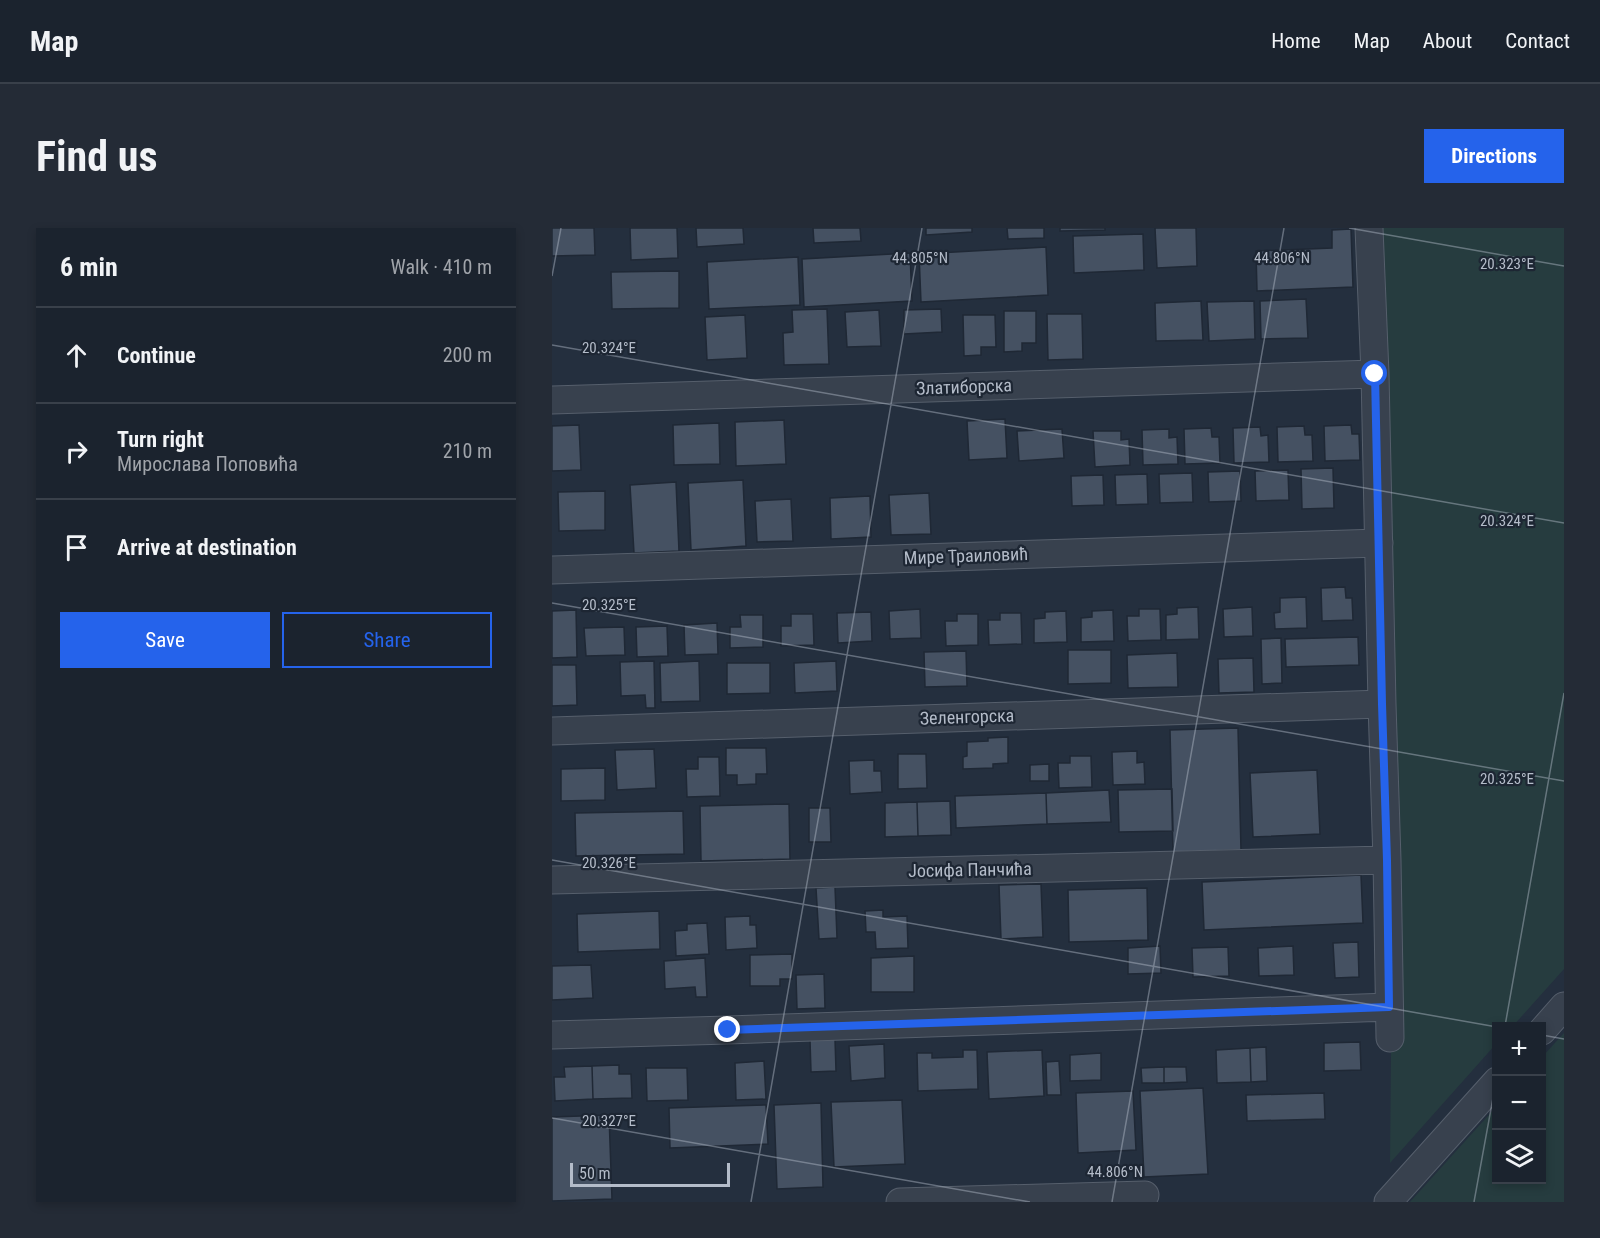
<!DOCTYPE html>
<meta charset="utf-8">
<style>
body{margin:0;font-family:"Roboto Condensed",sans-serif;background:#242b36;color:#f1f3f6}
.controls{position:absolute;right:18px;bottom:18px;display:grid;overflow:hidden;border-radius:0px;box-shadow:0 3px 9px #0003}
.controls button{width:54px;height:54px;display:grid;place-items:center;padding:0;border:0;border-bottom:2px solid #39404a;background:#1b232e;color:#f1f3f6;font:30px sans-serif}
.scale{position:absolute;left:18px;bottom:15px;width:160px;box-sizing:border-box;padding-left:6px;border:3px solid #b4bcc9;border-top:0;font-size:16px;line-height:21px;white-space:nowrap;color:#b4bcc9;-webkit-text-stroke:4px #1d2633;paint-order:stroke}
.stop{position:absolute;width:18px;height:18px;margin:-14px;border:4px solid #2563eb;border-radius:50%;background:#fff}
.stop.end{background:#2563eb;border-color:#fff;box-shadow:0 2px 6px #0008}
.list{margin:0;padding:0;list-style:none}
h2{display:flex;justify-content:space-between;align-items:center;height:78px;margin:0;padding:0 24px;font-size:26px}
h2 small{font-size:20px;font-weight:400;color:#a0a4aa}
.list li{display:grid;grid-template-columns:39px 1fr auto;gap:18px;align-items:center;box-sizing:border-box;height:96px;padding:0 24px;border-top:2px solid #39404a}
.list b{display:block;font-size:22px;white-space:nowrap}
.list p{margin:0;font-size:20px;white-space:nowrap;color:#a0a4aa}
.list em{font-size:20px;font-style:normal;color:#a0a4aa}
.actions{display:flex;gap:12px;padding:18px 24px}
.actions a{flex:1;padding:14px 0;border:2px solid #2563eb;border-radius:0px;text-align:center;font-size:21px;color:#2563eb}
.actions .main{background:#2563eb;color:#fff}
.icon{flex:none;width:33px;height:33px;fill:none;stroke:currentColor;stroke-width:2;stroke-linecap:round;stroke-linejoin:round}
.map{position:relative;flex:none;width:1012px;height:974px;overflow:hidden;border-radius:0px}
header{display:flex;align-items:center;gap:36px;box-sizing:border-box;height:84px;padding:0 30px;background:#1b232e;border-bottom:2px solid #39404a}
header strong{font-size:28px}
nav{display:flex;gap:33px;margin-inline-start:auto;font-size:21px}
.intro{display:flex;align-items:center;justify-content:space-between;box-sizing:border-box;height:144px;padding:0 36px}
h1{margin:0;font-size:42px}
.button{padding:15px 27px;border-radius:0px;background:#2563eb;color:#fff;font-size:21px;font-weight:700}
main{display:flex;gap:36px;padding:0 36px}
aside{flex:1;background:#1b232e;border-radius:0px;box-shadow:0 3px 9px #0003}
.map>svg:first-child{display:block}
.green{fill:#263c3f}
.building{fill:#455162;stroke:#1f2835;stroke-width:1.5}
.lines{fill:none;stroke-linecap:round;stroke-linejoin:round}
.minor-casing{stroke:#565f6c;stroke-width:29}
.minor{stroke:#38414e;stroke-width:27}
.route{stroke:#2563eb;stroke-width:8}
.ticks{fill:none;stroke:#b4bcc9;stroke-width:1.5;stroke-opacity:0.45}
.labels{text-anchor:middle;stroke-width:4.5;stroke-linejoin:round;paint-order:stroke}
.street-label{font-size:18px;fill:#b4bcc9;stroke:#1d2633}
.ticks-label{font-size:15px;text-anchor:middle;fill:#b4bcc9;stroke:#1d2633;stroke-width:4.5;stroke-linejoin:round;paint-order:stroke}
</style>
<header>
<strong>Map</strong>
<nav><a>Home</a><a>Map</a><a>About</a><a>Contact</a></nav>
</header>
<div class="intro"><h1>Find us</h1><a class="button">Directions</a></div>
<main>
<aside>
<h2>6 min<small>Walk · 410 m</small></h2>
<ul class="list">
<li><svg class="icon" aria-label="ahead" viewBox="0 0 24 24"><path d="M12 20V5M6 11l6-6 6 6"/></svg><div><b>Continue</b></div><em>200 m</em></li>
<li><svg class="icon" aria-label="right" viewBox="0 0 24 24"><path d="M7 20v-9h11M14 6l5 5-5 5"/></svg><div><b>Turn right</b><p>Мирослава Поповића</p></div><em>210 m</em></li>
<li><svg class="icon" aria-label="arrive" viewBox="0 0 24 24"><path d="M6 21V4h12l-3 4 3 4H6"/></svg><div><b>Arrive at destination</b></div></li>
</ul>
<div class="actions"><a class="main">Save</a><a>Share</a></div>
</aside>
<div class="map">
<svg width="1012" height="974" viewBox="0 0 1012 974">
<rect width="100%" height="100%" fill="#242f3e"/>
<!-- green -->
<path class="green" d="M 817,0 L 1012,0 L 1012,741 L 961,798 L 945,798 L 944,816 L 838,935 L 841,617 L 833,39 L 819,39 Z
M 1012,805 L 1012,974 L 858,974 L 944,879 L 945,952 L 990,952 L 990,829 Z"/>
<!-- building -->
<path class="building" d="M 0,0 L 42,0 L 43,27 L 0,28 Z
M 78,0 L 125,0 L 126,30 L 79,32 Z
M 144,0 L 191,0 L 192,16 L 145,19 Z
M 261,0 L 308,0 L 309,13 L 262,15 Z
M 374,0 L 420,0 L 420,4 L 374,7 Z
M 455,0 L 492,0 L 492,10 L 456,11 Z
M 508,0 L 553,0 L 553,2 L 508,3 Z
M 603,0 L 644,0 L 645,38 L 605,40 Z
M 799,1 L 801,59 L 705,63 L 704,23 L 780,20 L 780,2 Z
M 591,6 L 592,42 L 522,45 L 521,8 Z
M 494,19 L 496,67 L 369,74 L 367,26 Z
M 358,25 L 360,73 L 252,79 L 250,31 Z
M 246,29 L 248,77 L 157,81 L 155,34 Z
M 127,43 L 127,80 L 60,81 L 59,44 Z
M 754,71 L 756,110 L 709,111 L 708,73 Z
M 649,73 L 651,112 L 604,113 L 603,75 Z
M 702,73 L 703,111 L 657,113 L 655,74 Z
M 275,81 L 277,136 L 232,137 L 231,105 L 241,104 L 240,82 Z
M 389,81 L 390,104 L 352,106 L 352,82 Z
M 327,82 L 329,118 L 295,119 L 293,84 Z
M 452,83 L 484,83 L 484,115 L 470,115 L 470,123 L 452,124 Z
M 495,86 L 530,86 L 531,131 L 496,132 Z
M 193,87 L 195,130 L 155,132 L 153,89 Z
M 411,87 L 443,87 L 444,119 L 429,119 L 429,127 L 412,128 Z
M 453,191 L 455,230 L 417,232 L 415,193 Z
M 232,192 L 234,236 L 184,238 L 183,194 Z
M 167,195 L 168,236 L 122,237 L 121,197 Z
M 27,197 L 29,242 L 0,243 L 0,198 Z
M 799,197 L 800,206 L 807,206 L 808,232 L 773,233 L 772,198 Z
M 752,198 L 753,207 L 760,207 L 761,233 L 726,234 L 725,199 Z
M 708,199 L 709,208 L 716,207 L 717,234 L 682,235 L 681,200 Z
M 659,200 L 660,209 L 667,209 L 668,235 L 633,236 L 632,201 Z
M 510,201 L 512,230 L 467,233 L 465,203 Z
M 617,201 L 617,210 L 625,209 L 626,236 L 591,237 L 590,202 Z
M 541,203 L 569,203 L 569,212 L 577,211 L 578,237 L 543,239 Z
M 781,240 L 782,280 L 750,281 L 749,241 Z
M 736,242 L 737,272 L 704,273 L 703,243 Z
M 688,243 L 689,273 L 657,274 L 656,244 Z
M 640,245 L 641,274 L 608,275 L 607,246 Z
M 595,246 L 596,276 L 564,277 L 563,247 Z
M 551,247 L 552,277 L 520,278 L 519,248 Z
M 191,252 L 194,318 L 139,322 L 136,255 Z
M 124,254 L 127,323 L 82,325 L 78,257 Z
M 53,263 L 53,302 L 7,303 L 6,264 Z
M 377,265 L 379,306 L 339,307 L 337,267 Z
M 318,268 L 319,309 L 279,311 L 278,270 Z
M 239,271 L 241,313 L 205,314 L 203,273 Z
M 793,359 L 794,370 L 800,370 L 801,392 L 770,393 L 769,360 Z
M 754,369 L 755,400 L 723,401 L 722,385 L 728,384 L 728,370 Z
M 646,379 L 647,411 L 614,412 L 614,387 L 625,386 L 625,380 Z
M 700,379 L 701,408 L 672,409 L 671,381 Z
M 368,381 L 369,410 L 338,411 L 337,383 Z
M 587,381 L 608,381 L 609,412 L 576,413 L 575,388 L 587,388 Z
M 24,382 L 25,429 L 0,430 L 0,383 Z
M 561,382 L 562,413 L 529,414 L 529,390 L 540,389 L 540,383 Z
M 514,383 L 515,414 L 482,415 L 482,391 L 493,390 L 493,384 Z
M 319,384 L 320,413 L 286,415 L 285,385 Z
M 448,385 L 469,385 L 470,416 L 437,417 L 436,392 L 448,392 Z
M 239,386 L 261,386 L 262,417 L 229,418 L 229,398 L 239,398 Z
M 405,386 L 426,386 L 426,417 L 394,418 L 393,393 L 405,393 Z
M 188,387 L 211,387 L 211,419 L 178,420 L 178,399 L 189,399 Z
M 165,395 L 166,426 L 133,427 L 132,397 Z
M 115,398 L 116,428 L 85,429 L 84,399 Z
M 72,399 L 73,427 L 34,428 L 32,400 Z
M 806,409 L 807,437 L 734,439 L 733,411 Z
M 729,410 L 730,455 L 710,456 L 709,411 Z
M 516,422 L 559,422 L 559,455 L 516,456 Z
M 414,423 L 415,458 L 373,459 L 372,424 Z
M 625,425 L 626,459 L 576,460 L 575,427 Z
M 701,430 L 702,464 L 667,465 L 666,431 Z
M 102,433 L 103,480 L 94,480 L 93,467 L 69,468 L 68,434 Z
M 147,433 L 148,473 L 109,474 L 108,435 Z
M 284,433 L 285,463 L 243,465 L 242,435 Z
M 175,435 L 218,435 L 218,465 L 175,466 Z
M 0,437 L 24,437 L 25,477 L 0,478 Z
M 686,500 L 689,622 L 621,624 L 618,502 Z
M 456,509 L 456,535 L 441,536 L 441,540 L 411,541 L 411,529 L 415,528 L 415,514 L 436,513 L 436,510 Z
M 174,520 L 214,520 L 215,546 L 204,546 L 204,556 L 185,557 L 185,547 L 174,547 Z
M 102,521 L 104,560 L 65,562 L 63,522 Z
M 585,523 L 585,535 L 592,534 L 593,556 L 561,557 L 560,524 Z
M 346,526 L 374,526 L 375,560 L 346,561 Z
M 518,528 L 539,528 L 540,559 L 507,560 L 506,535 L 518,535 Z
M 146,529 L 167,529 L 168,568 L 135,569 L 134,541 L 146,541 Z
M 322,532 L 322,543 L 329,543 L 330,564 L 298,566 L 297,533 Z
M 497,536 L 497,553 L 478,553 L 478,537 Z
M 53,540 L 53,572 L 9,573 L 9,541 Z
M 765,542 L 768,606 L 701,609 L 698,545 Z
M 620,561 L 621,603 L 567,604 L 566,562 Z
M 557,562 L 559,594 L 495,596 L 494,565 Z
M 494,565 L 495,596 L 404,600 L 403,568 Z
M 398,573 L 399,607 L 366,608 L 365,574 Z
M 365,574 L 366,608 L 333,609 L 333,575 Z
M 237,576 L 238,631 L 149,633 L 148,578 Z
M 257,580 L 278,580 L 279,614 L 257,614 Z
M 131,583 L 132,626 L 24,628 L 23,585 Z
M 809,647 L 811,695 L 652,702 L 650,654 Z
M 489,656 L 491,709 L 449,711 L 447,657 Z
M 283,659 L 285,710 L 267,711 L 264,660 Z
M 595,660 L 596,712 L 517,714 L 516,662 Z
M 331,682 L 331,689 L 355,688 L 356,720 L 324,721 L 323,704 L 314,704 L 313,683 Z
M 107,683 L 108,721 L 26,724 L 25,686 Z
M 198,688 L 198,697 L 204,697 L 205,720 L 174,722 L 173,689 Z
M 155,695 L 157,726 L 124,728 L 123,703 L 135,702 L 135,696 Z
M 806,714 L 807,749 L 783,750 L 781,715 Z
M 608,718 L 609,745 L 576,746 L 576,720 Z
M 741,718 L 742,747 L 707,748 L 706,720 Z
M 676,719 L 677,748 L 641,749 L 640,720 Z
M 240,726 L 240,751 L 228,751 L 228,758 L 198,758 L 198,727 Z
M 362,728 L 362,764 L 319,764 L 319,730 Z
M 153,730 L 155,769 L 144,769 L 143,759 L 113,761 L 112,733 Z
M 39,737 L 41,770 L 0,772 L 0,738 Z
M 272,746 L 273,780 L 245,781 L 244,747 Z
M 283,811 L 284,843 L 259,844 L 258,812 Z
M 808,814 L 809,842 L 772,843 L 772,815 Z
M 332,816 L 333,850 L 299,853 L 297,818 Z
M 714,819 L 715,853 L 699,854 L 698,820 Z
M 698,820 L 699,854 L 665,855 L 664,822 Z
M 411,822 L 425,822 L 426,861 L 366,863 L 365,825 L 380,825 L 380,830 L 411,829 Z
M 490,822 L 492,868 L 437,871 L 435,824 Z
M 549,825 L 549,852 L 518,853 L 518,827 Z
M 212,833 L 214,871 L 184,872 L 183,835 Z
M 507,833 L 509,867 L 495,867 L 494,834 Z
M 67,837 L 67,846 L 79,846 L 80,870 L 41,871 L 40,838 Z
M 40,838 L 41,871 L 3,873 L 2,849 L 13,849 L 12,839 Z
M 612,839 L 612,855 L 590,855 L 589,840 Z
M 612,839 L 634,839 L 635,854 L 612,855 Z
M 94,840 L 135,840 L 136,872 L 95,873 Z
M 651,860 L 656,946 L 592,949 L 588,863 Z
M 581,863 L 584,922 L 526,925 L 524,865 Z
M 772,865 L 773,891 L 695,893 L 694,867 Z
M 350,872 L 353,936 L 282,939 L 279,874 Z
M 269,875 L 271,959 L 225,961 L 222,877 Z
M 214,877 L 216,916 L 118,920 L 117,880 Z
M 57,887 L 60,971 L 0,973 L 0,889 Z"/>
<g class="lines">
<!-- minor casing -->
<g class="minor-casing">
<path id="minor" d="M 817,0 L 823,146 L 830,476 L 835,632 L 838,810
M 0,172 L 823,146
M 0,342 L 827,315
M 0,503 L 830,476
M 0,652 L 835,632
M 990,803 L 1012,778
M 0,807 L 176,802 L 837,779
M 348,974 L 593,967
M 836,974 L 945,853"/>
</g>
<!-- minor -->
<use href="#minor" class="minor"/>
</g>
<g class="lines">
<!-- route -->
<path class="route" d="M 176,802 L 837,779 L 835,632 L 830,476 L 823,146"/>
</g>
<!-- ticks -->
<path class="ticks" d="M 797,0 L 1012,38M 0,48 L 9,0M 0,117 L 1012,295M 0,375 L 1012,553M 0,632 L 945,799M 953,798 L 1012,465M 990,807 L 1012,811M 0,890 L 478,974M 199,974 L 370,0M 560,974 L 732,0M 922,974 L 945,848"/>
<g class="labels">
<!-- street labels -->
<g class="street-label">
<text transform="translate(412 159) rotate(-2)" y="6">Златиборска</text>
<text transform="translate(414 328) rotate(-2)" y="6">Мире Траиловић</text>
<text transform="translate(415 489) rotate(-2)" y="6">Зеленгорска</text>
<text transform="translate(418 642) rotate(-1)" y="6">Јосифа Панчића</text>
</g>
</g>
<g class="ticks-label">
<text x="368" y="35">44.805°N</text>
<text x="730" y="35">44.806°N</text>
<text x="955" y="41">20.323°E</text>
<text x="57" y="125">20.324°E</text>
<text x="955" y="298">20.324°E</text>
<text x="57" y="382">20.325°E</text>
<text x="955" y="556">20.325°E</text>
<text x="57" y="640">20.326°E</text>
<text x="57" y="898">20.327°E</text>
<text x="563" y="949">44.806°N</text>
</g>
</svg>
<div class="controls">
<button>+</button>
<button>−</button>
<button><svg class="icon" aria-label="layers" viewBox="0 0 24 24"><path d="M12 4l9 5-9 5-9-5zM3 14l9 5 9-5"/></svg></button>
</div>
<div class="scale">50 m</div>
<div class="stop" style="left:823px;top:146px"></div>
<div class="stop end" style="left:176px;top:802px"></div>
</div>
</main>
